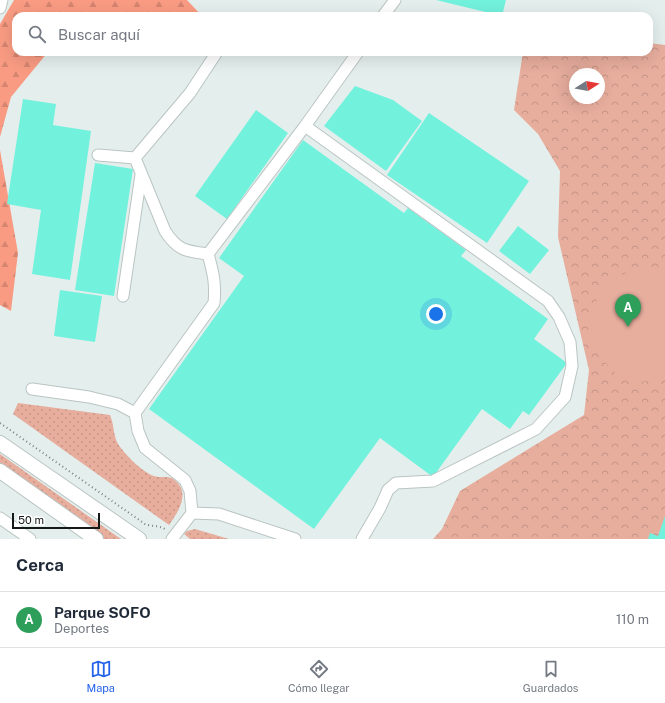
<!DOCTYPE html>
<html lang="es">
<meta charset="utf-8">
<style>
body{margin:0;font-family:"Public Sans",sans-serif;background:#f2f2f3;color:#1f2937}
.compass{position:absolute;left:569px;top:68px;width:36px;height:36px;border-radius:50%;background:#fff;box-shadow:0 4px 16px #0002;rotate:79deg}
.scale{position:absolute;left:12px;bottom:10px;width:88px;box-sizing:border-box;padding-left:4px;border:2px solid #141817;border-top:0;font-size:11px;line-height:14px;white-space:nowrap;color:#141817;-webkit-text-stroke:3px #fff;paint-order:stroke}
.you{position:absolute;left:436px;top:314px;width:14px;height:14px;margin:-10px;border:3px solid #fff;border-radius:50%;background:#1a73e8;box-shadow:0 0 0 6px #1a73e833}
.badge{display:grid;place-items:center;width:26px;height:26px;border-radius:50%;background:#2563eb;color:#fff;font-size:13px;font-weight:700}
.pin{position:absolute;translate:-50% -33px;filter:drop-shadow(0 1px 2px #0008)}
.pin::after{content:'';position:absolute;top:21px;width:14px;height:12px;background:inherit;clip-path:polygon(0 0,100% 0,50% 100%)}
.list{margin:0;padding:0;list-style:none}
h2{display:flex;justify-content:space-between;align-items:center;height:52px;margin:0;padding:0 16px;font-size:17px}
h2 small{font-size:13px;font-weight:400;color:#747a83}
.list li{display:grid;grid-template-columns:26px 1fr auto;gap:12px;align-items:center;box-sizing:border-box;height:56px;padding:0 16px;border-top:1px solid #e0e1e3}
.list b{display:block;font-size:15px;white-space:nowrap}
.list p{margin:0;font-size:13px;white-space:nowrap;color:#747a83}
.list em{font-size:13px;font-style:normal;color:#747a83}
.icon{flex:none;width:22px;height:22px;fill:none;stroke:currentColor;stroke-width:2;stroke-linecap:round;stroke-linejoin:round}
.map{position:relative;flex:none;width:665px;height:539px;overflow:hidden}
.search{position:absolute;background:#fff;box-shadow:0 4px 16px #0002;left:12px;right:12px;top:12px;height:44px;display:flex;align-items:center;gap:10px;box-sizing:border-box;padding:0 14px;border-radius:12px;color:#747a83;font-size:15px}
.sheet{height:108px;background:#fff}
nav{display:flex;justify-content:space-around;align-items:center;box-sizing:border-box;height:56px;border-top:1px solid #e0e1e3;background:#fff;font-size:11px;color:#747a83}
nav a{display:grid;justify-items:center;gap:2px}
nav .on{color:#2563eb}
.map>svg:first-child{display:block}
.grass{fill:url(#grass-dots)}
.forest{fill:url(#forest-firs)}
.park{fill:url(#park-crowns);fill-rule:evenodd}
.garden{fill:#e7ad9d}
.building{fill:#72f1dd}
.lines{fill:none;stroke-linecap:round;stroke-linejoin:round}
.minor-casing{stroke:#bac5c3;stroke-width:13}
.major-casing{stroke:#bac5c3;stroke-width:16}
.path{stroke:#7b8281;stroke-width:2;stroke-dasharray:1 3;stroke-linecap:butt}
.minor{stroke:#fff;stroke-width:11}
.major{stroke:#fff;stroke-width:14}
</style>
<div class="map">
<svg width="665" height="539" viewBox="0 0 665 539">
<defs>
<pattern id="grass-dots" width="8" height="8" patternUnits="userSpaceOnUse"><rect width="8" height="8" fill="#e7ad9d"/><path d="M2 2h.1M6 6h.1" fill="none" stroke="#c59486" stroke-width="1.8" stroke-linecap="round"/></pattern>
<pattern id="forest-firs" width="22" height="20" patternUnits="userSpaceOnUse"><rect width="22" height="20" fill="#f99b83"/><path d="M5 1l3.5 6h-7zM16 11l3.5 6h-7z" fill="#d58570"/></pattern>
<pattern id="park-crowns" width="20" height="18" patternUnits="userSpaceOnUse"><rect width="20" height="18" fill="#e7ad9d"/><path d="M2 6a3 3 0 1 1 6 0M12 15a3 3 0 1 1 6 0" fill="none" stroke="#c59486"/></pattern>
</defs>
<rect width="100%" height="100%" fill="#e4efed"/>
<!-- grass -->
<path class="grass" d="M 18,403 L 110,415 C 114,424 113,433 117,442 C 122,452 143,473 154,476 C 160,478 166,476 172,478 C 192,491 179,511 169,525 L 13,414 Z
M 0,454 L 121,539 L 103,539 L 0,466 Z
M 195,529 L 229,539 L 190,539 L 184,534 L 187,531 Z"/>
<!-- forest -->
<path class="forest" d="M 14,0 L 187,0 L 202,16 L 16,16 L 16,52 L 48,52 L 11,97 L 0,137 L 0,24 Z
M 0,150 L 18,253 L 11,311 L 0,305 Z"/>
<!-- park -->
<path class="park" d="M 649,43 L 665,45 L 665,539 L 433,539 L 442,529 L 460,491 L 584,415 L 589,370 L 558,237 L 560,171 L 538,134 L 514,110 L 523,52 L 649,52 ZM 575,74 L 599,74 L 599,98 L 575,98 Z"/>
<!-- garden -->
<path class="garden" d="M 653,268 L 665,272 L 665,380 L 636,382 L 617,375 L 598,355 L 590,337 L 590,317 L 600,292 L 615,278 L 633,270 Z"/>
<!-- building -->
<path class="building" d="M 436,0 L 506,0 L 502,16 Z
M 355,86 L 393,100 L 422,121 L 386,171 L 324,126 Z
M 23,99 L 56,104 L 53,125 L 91,131 L 70,280 L 32,274 L 41,210 L 7,204 Z
M 256,110 L 288,133 L 227,219 L 195,196 Z
M 429,113 L 529,181 L 487,243 L 387,175 Z
M 303,140 L 404,213 L 408,208 L 466,250 L 461,256 L 548,319 L 534,339 L 567,363 L 529,415 L 523,411 L 510,429 L 482,409 L 433,477 L 380,438 L 314,529 L 149,409 L 244,276 L 219,258 Z
M 95,163 L 133,169 L 114,296 L 75,290 Z
M 518,226 L 549,250 L 530,274 L 499,251 Z
M 60,290 L 102,296 L 95,342 L 54,336 Z
M 665,516 L 665,539 L 648,539 L 650,533 L 658,536 Z"/>
<g class="lines">
<!-- minor casing -->
<g class="minor-casing">
<path id="minor" d="M 0,8 L 2,0
M 383,16 L 395,0
M 358,52 L 305,126 L 548,301 L 559,317 L 570,342 L 572,366 L 565,397 L 536,429 L 433,481 L 396,483 L 388,490 L 380,508 L 362,539
M 98,155 L 135,158 L 190,93 L 217,52
M 135,158 L 165,231 C 178,251 186,251 208,254
M 123,296 L 141,175
M 32,389 L 89,397 L 118,404 L 135,413
M 192,513 L 190,491 L 185,480 L 145,448 L 138,431 L 135,413 L 214,303 C 216,284 213,272 208,254 L 305,126
M 0,518 L 30,539
M 172,539 L 192,513 L 219,514 L 295,539"/>
</g>
<!-- major casing -->
<g class="major-casing">
<path id="major" d="M 0,443 L 139,539
M 0,471 L 96,539"/>
</g>
<!-- path -->
<path class="path" d="M 0,423 L 145,524 C 152,527 161,525 166,530"/>
<!-- minor -->
<use href="#minor" class="minor"/>
<!-- major -->
<use href="#major" class="major"/>
</g>
</svg>
<svg class="compass" viewBox="-18 -18 36 36"><path d="M0-13l5 13h-10z" fill="#e53935"/><path d="M0 13l5-13h-10z" fill="#747a83"/></svg>
<div class="scale">50 m</div>
<div class="you"></div>
<div class="pin badge" style="left:628px;top:327px;background:#2e9e5b">A</div>
<div class="search"><svg class="icon" aria-label="search" viewBox="0 0 24 24"><circle cx="10" cy="10" r="6"/><path d="M15 15l6 6"/></svg>Buscar aquí</div>
</div>
<section class="sheet">
<h2>Cerca<small></small></h2>
<ul class="list">
<li><span class="badge" style="background:#2e9e5b">A</span><div><b>Parque SOFO</b><p>Deportes</p></div><em>110 m</em></li>
</ul>
</section>
<nav>
<a class="on"><svg class="icon" aria-label="map" viewBox="0 0 24 24"><path d="M3 6l6-2 6 2 6-2v14l-6 2-6-2-6 2zM9 4v14M15 6v14"/></svg>Mapa</a>
<a><svg class="icon" aria-label="directions" viewBox="0 0 24 24"><path d="M12 3l9 9-9 9-9-9zM9 14v-3h6M13 9l2 2-2 2"/></svg>Cómo llegar</a>
<a><svg class="icon" aria-label="saved" viewBox="0 0 24 24"><path d="M7 4h10v16l-5-4-5 4z"/></svg>Guardados</a>
</nav>
